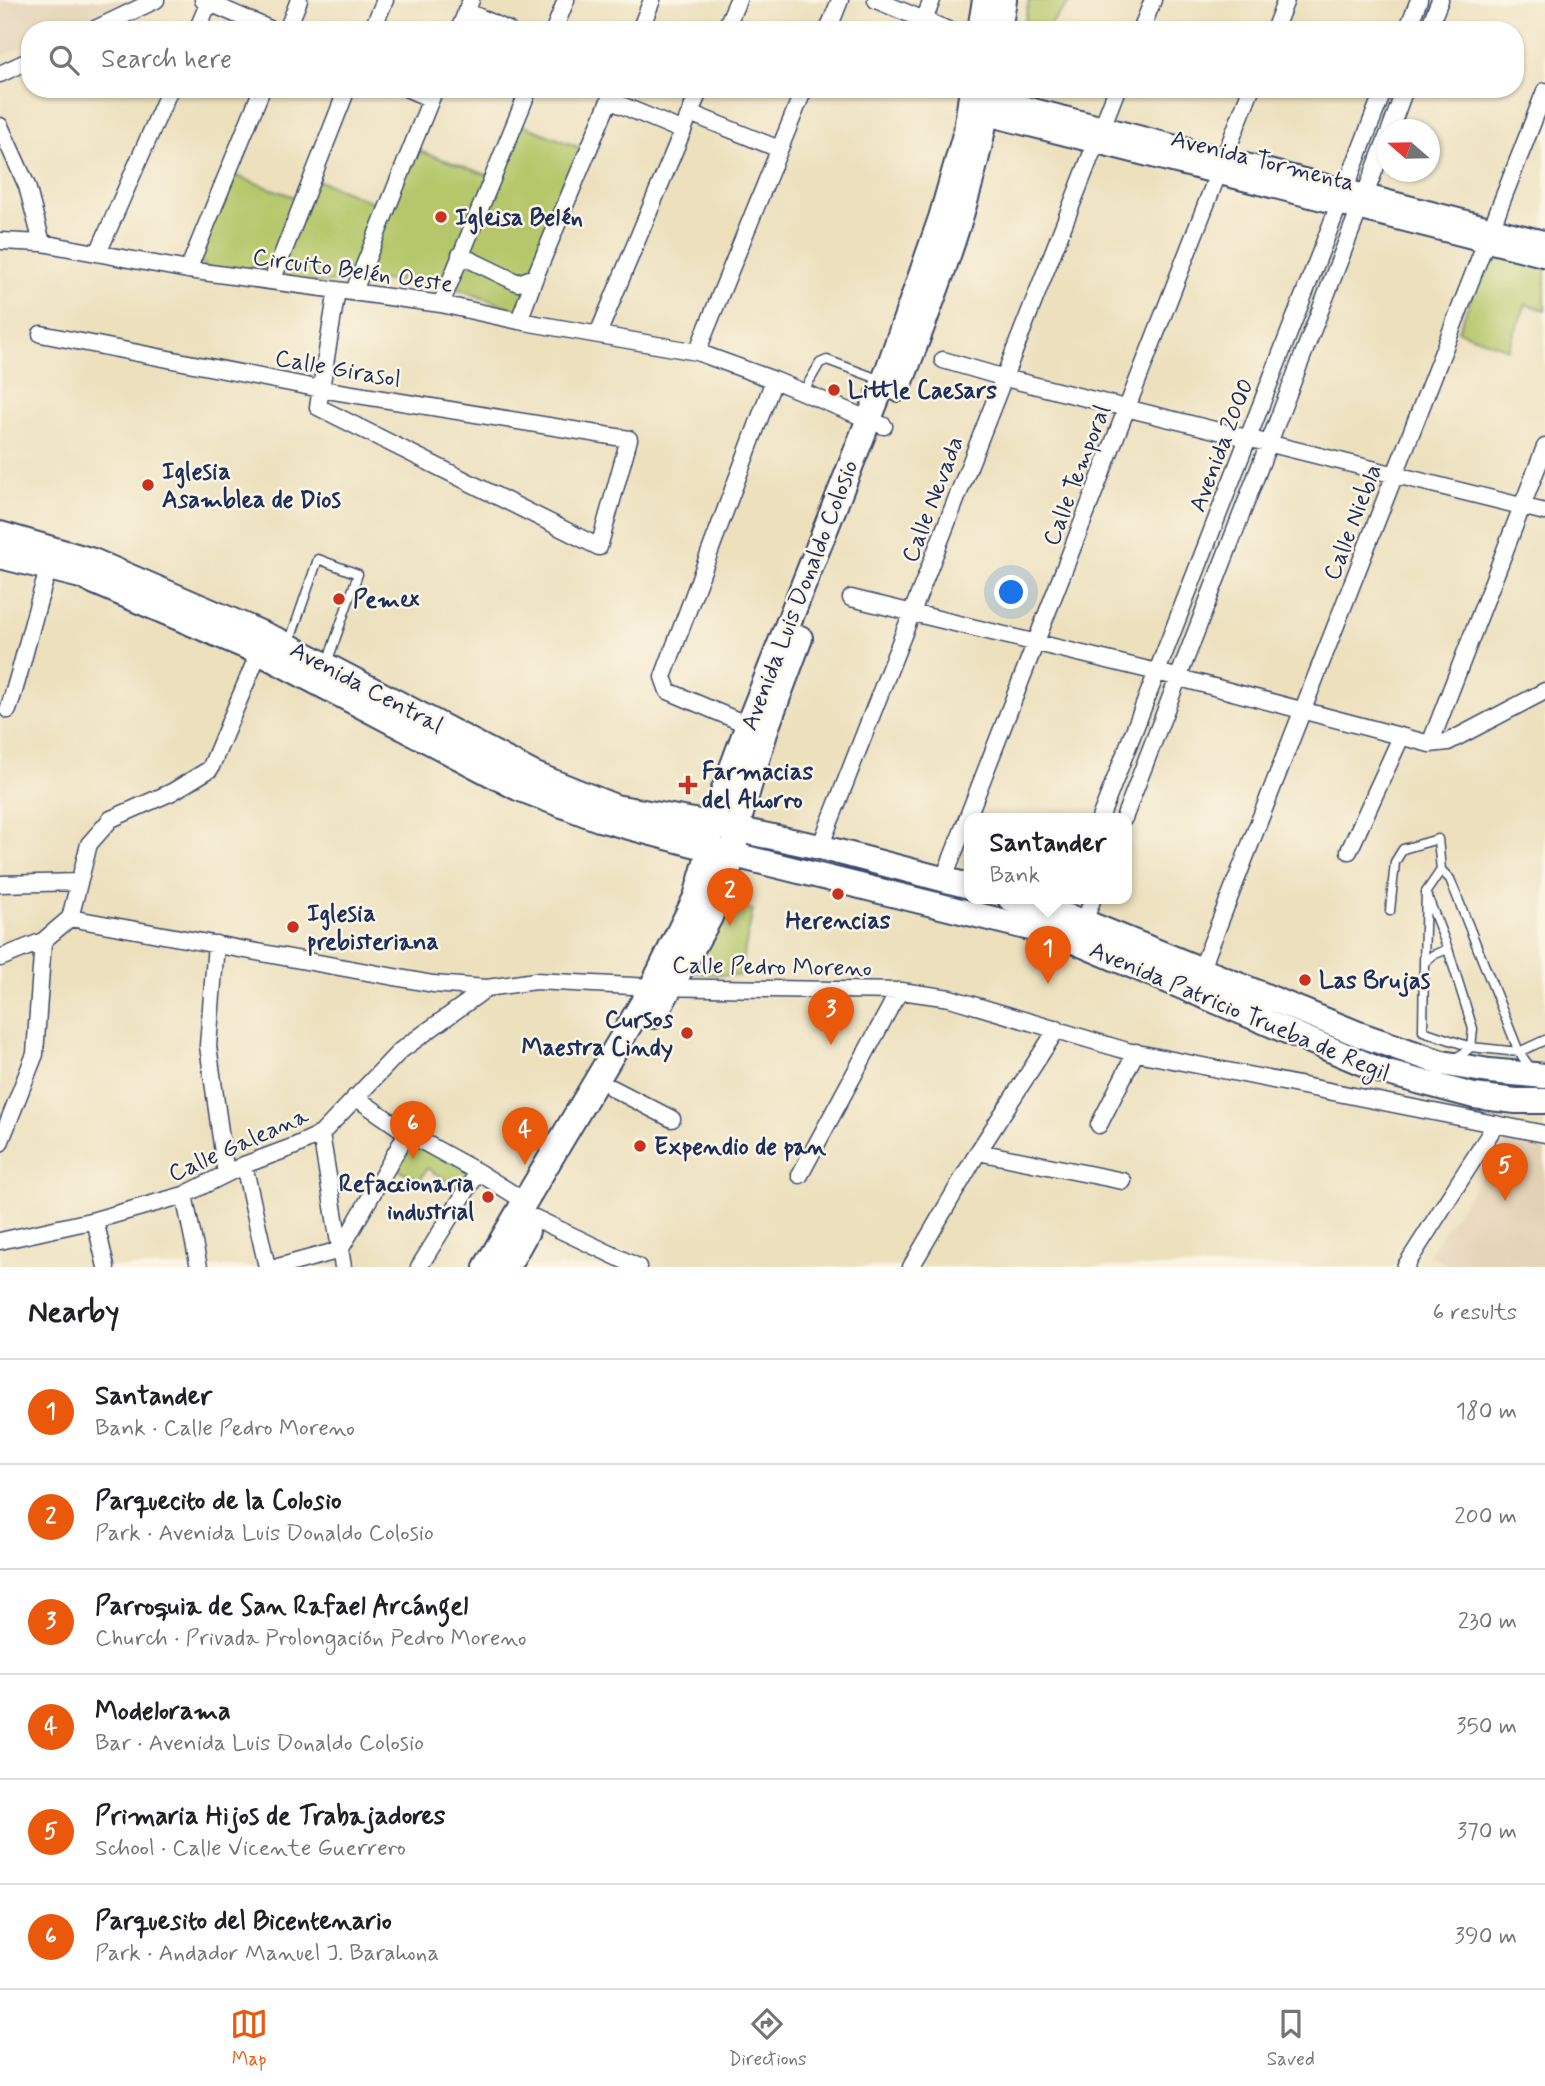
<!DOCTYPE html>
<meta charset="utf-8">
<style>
body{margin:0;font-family:Mynerve,sans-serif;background:#f6f6f6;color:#202124}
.compass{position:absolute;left:1377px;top:119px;width:63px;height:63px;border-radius:50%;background:#fff;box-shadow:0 2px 5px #0004;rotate:290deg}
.you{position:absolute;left:1012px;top:593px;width:24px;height:24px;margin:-18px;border:5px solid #fff;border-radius:50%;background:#1a73e8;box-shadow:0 0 0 10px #1a73e833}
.badge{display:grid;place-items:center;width:46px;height:46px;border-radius:50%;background:#ea580c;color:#fff;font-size:23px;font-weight:700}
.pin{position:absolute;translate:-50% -58px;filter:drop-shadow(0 2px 4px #0008)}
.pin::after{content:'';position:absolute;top:37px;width:24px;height:21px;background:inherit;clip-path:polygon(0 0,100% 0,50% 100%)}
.popup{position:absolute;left:964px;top:813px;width:168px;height:91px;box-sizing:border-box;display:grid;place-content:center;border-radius:14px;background:#fff;filter:drop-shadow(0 2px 5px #0005);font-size:23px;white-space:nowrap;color:#757577}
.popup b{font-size:26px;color:#202124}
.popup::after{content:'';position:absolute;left:50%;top:100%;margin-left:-14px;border:14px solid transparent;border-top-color:#fff}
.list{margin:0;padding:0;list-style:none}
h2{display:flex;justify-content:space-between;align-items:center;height:91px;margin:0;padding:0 28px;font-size:30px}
h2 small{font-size:23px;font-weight:400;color:#757577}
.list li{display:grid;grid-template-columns:46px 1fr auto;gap:21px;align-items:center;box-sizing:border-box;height:105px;padding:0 28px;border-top:2px solid #e0e0e0}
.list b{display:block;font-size:26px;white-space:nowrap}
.list p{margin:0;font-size:23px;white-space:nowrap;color:#757577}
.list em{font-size:23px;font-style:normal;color:#757577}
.icon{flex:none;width:38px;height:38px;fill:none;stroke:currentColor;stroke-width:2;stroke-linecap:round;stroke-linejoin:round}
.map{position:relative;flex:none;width:1545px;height:1267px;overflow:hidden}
.search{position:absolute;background:#fff;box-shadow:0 2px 5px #0004;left:21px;right:21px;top:21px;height:77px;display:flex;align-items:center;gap:18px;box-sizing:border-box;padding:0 24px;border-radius:28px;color:#757577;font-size:26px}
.sheet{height:721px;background:#fff}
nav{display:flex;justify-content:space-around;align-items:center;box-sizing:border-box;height:98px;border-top:2px solid #e0e0e0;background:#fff;font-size:19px;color:#757577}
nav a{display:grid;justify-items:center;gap:4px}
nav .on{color:#ea580c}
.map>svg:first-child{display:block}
.built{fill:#e3d1b6}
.green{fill:#b5c76a;stroke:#687b64;stroke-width:2}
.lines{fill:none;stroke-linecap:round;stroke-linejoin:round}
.service-casing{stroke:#3a4a6c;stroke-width:11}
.minor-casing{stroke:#3a4a6c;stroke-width:19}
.tertiary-casing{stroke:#3a4a6c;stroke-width:23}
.primary-casing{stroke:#3a4a6c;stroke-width:28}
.service{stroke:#fff;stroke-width:8}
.minor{stroke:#fff;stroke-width:16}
.tertiary{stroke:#fff;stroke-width:19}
.primary{stroke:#fff;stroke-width:24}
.poi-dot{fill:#c8321e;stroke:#fcf5e5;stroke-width:2.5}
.labels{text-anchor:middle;stroke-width:5;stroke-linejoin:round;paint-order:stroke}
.street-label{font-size:24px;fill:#1b2f5e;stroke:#fcf5e5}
.poi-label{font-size:24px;font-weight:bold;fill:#1b2f5e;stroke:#fcf5e5;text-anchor:start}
</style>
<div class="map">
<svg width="1545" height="1267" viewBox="0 0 1545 1267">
<rect width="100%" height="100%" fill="#fcf5e5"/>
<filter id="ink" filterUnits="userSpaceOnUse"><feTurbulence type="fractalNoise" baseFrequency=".0143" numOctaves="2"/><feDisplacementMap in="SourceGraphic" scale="14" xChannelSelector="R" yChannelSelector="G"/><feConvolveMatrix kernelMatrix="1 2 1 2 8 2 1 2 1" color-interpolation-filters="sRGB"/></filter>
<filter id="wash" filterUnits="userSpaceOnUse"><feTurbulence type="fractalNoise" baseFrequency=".00686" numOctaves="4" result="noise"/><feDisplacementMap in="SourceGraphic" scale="28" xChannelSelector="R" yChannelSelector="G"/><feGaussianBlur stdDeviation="1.57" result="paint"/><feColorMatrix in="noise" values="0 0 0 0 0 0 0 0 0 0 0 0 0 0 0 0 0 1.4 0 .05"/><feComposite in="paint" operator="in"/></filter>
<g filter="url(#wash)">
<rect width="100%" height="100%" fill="#ece0bd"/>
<!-- built -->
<path class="built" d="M 0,0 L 125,0 L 60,30 L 30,30 L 30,43 L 0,57 Z
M 1508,1139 L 1545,1148 L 1545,1267 L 1450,1267 L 1428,1254 Z"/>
<!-- green -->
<path class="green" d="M 1029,0 L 1071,0 L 1045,30 L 1023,30 Z
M 515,122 L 588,151 L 522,312 L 436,281 L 350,280 L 320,283 L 284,279 L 276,270 L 210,269 L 194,256 L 228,173 L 297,198 L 307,176 L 387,208 L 411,148 L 493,177 Z
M 1489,253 L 1545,269 L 1545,310 L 1526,304 L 1508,349 L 1458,331 Z
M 724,903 L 753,910 L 739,976 L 691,973 Z
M 407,1136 L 475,1173 L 463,1191 L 427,1168 L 420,1180 L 391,1166 Z"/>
</g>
<g filter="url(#ink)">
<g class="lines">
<!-- service casing -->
<g class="service-casing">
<path id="service" d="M 803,392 L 820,363 L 827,360 L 881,380
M 289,643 L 318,559 L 358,574 L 327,663
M 1428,898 L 1448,949 L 1473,1029 L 1471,1047 L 1462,1054 L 1455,1058
M 1390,911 L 1395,862 L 1403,849 L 1438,839 L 1441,870
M 1448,949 L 1433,955 L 1424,963 L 1423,1031 L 1471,1047 L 1519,1052 L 1545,1040
M 1424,963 L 1426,892 L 1441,870 L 1450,879 L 1519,1052 L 1532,1070"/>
</g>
<!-- minor casing -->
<g class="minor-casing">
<path id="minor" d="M 203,0 L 272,30
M 876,0 L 948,30
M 466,11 L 508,30
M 924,20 L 932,0
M 93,30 L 156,0
M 197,30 L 209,2
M 287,30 L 299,0
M 372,30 L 385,0
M 459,30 L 471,0
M 554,30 L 566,0
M 640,30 L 652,0
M 725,30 L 738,0
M 828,30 L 840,0
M 1141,30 L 1153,0
M 1274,30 L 1286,0
M 1407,30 L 1419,0
M 1428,30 L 1440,0
M 0,74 L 30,60
M 408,89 L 431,99
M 609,100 L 683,131
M 690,113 L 779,149
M 0,126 L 27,186 L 42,243
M 1390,130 L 1405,89
M 1,241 L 42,243 L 188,270 L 441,304 L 519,321 L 697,352 L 774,380 L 884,426
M 98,253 L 170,89
M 460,255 L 518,283 L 535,277
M 188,270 L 262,89
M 272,281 L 347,89
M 354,291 L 435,89
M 441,304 L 529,89
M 519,321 L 535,277 L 614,89
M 41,334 L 321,389 L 629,439 L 599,547 L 318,407 L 337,290
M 598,334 L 700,89
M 697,352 L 804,89
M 943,360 L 1005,378 L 1545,512
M 851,598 L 1157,672 L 1430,744 L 1448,742 L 1545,691
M 8,710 C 24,663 33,615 49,568
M 748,725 L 668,691 L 663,677 L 774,380
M 1430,744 L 1545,447
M 1100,818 L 1384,89
M 1124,818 L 1388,135
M 820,847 L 1117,89
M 1349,851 L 1401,737
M 944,878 L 1251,89
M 0,884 L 79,882
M 70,918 L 89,844 L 111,819 L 172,792 L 210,769 L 259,652
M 1084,922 L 1093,898
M 216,944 L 208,1046 L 226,1174
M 0,958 L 43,941 L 70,918 L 433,984 L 487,988 L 535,981 L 652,987 L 901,991 L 950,998 L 1127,1051 L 1545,1134
M 1201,970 L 1545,91
M 612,1088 L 672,1119
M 355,1097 L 407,1133 L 478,1172 L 526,1202
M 1099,1125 L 1136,1052
M 321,1134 L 343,1267
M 0,1143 L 35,1054 L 43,941
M 978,1152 L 1123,1181
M 244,1165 L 267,1267
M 800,1175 L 894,1000 L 901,991
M 184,1195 L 199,1267
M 535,1218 L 638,1267
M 95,1220 L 106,1267
M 0,1241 L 95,1220 L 184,1195 L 244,1165 L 295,1146 L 321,1134 L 400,1051 L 487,988
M 278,1267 L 340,1250 L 407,1133
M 419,1267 L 478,1172
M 911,1267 L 978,1152 L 1057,1029
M 1405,1267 L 1496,1124"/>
</g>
<!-- tertiary casing -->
<g class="tertiary-casing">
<path id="tertiary" d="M 989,97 L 1545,241
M 973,112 L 1545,257"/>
</g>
<!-- primary casing -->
<g class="primary-casing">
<path id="primary" d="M 980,30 L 985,0
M 999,30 L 1004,0
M 898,389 C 936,292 975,193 990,89
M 0,534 L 93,561 L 277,640 L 533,774 L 615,807 L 711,824 L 820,847 L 969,886
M 0,556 L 81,576 L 259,652 L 518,788 L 599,819 L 734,855 L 1062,936 L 1384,1072 L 1474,1096 L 1516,1101 L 1545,1101
M 1010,898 L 1084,922 L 1361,1035 L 1442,1063 L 1489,1071 L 1545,1076
M 654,1016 L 710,917 L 734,855 L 736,830 L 767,726 L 800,638
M 486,1267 L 652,987 L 696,897 L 710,848 L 711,824 L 748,725 L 884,381 L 941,218 L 966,131 L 972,89
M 507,1267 L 527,1231"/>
</g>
<!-- service -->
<use href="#service" class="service"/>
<!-- minor -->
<use href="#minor" class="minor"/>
<!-- tertiary -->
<use href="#tertiary" class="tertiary"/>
<!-- primary -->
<use href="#primary" class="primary"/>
</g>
</g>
<!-- markers -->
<g class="poi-dot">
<circle cx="441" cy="217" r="7"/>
<circle cx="834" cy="390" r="7"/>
<circle cx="148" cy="485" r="7"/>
<circle cx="339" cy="599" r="7"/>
<path d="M684.5 774.5h7v7h7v7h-7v7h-7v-7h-7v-7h7z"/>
<circle cx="838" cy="894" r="7"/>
<circle cx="293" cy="927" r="7"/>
<circle cx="1305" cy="980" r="7"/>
<circle cx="687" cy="1033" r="7"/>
<circle cx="640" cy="1146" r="7"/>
<circle cx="488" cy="1197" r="7"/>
</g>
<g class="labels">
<!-- street labels -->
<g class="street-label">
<text transform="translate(1263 160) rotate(14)" y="8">Avenida Tormenta</text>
<text transform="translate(353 270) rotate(8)" y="8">Circuito Belén Oeste</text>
<text transform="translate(338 368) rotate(10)" y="8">Calle Girasol</text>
<text transform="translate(1221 445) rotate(-69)" y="8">Avenida 2000</text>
<text transform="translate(1076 475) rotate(-69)" y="8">Calle Temporal</text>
<text transform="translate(932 499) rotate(-69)" y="8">Calle Nevada</text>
<text transform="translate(1352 522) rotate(-69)" y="8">Calle Niebla</text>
<text transform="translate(799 595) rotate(-69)" y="8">Avenida Luis Donaldo Colosio</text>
<text transform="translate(367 687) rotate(28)" y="8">Avenida Central</text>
<text transform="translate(772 966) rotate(1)" y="8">Calle Pedro Moreno</text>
<text transform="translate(1240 1011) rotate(23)" y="8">Avenida Patricio Trueba de Regil</text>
<text transform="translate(238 1144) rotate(-24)" y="8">Calle Galeana</text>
</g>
<!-- poi labels -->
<g class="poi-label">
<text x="455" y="225">Igleisa Belén</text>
<text x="848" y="398">Little Caesars</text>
<text x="162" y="479">Iglesia<tspan x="162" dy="28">Asamblea de Dios</tspan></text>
<text x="353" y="607">Pemex</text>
<text x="702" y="779">Farmacias<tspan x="702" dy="28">del Ahorro</tspan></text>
<text x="307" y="921">Iglesia<tspan x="307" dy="28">prebisteriana</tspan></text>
<text x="838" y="928" text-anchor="middle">Herencias</text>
<text x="1319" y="988">Las Brujas</text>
<text x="673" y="1027" text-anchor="end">Cursos<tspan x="673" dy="28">Maestra Cindy</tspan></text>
<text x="654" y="1154">Expendio de pan</text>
<text x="474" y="1191" text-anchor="end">Refaccionaria<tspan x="474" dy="28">industrial</tspan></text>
</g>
</g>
</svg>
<svg class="compass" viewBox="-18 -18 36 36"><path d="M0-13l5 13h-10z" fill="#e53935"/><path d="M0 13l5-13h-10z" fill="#757577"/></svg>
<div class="you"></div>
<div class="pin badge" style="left:1048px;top:984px">1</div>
<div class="popup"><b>Santander</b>Bank</div>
<div class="pin badge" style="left:730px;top:926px">2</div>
<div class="pin badge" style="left:831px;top:1045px">3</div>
<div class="pin badge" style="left:525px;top:1165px">4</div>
<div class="pin badge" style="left:1505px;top:1201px">5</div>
<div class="pin badge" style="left:413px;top:1159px">6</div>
<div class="search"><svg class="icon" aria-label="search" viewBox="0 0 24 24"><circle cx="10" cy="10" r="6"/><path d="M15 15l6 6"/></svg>Search here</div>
</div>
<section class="sheet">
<h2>Nearby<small>6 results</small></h2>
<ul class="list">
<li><span class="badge">1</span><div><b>Santander</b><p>Bank · Calle Pedro Moreno</p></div><em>180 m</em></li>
<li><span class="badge">2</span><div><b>Parquecito de la Colosio</b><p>Park · Avenida Luis Donaldo Colosio</p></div><em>200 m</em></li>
<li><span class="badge">3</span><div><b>Parroquia de San Rafael Arcángel</b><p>Church · Privada Prolongación Pedro Moreno</p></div><em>230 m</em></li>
<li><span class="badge">4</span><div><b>Modelorama</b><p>Bar · Avenida Luis Donaldo Colosio</p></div><em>350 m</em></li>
<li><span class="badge">5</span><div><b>Primaria Hijos de Trabajadores</b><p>School · Calle Vicente Guerrero</p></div><em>370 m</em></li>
<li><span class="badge">6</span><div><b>Parquesito del Bicentenario</b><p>Park · Andador Manuel J. Barahona</p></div><em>390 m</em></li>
</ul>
</section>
<nav>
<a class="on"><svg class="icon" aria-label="map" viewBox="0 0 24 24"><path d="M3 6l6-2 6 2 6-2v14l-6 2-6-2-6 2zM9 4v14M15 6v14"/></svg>Map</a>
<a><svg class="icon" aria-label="directions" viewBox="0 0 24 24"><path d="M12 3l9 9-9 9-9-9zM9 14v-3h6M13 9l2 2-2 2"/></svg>Directions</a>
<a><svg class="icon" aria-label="saved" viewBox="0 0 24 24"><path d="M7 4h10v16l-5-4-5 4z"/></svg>Saved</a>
</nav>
